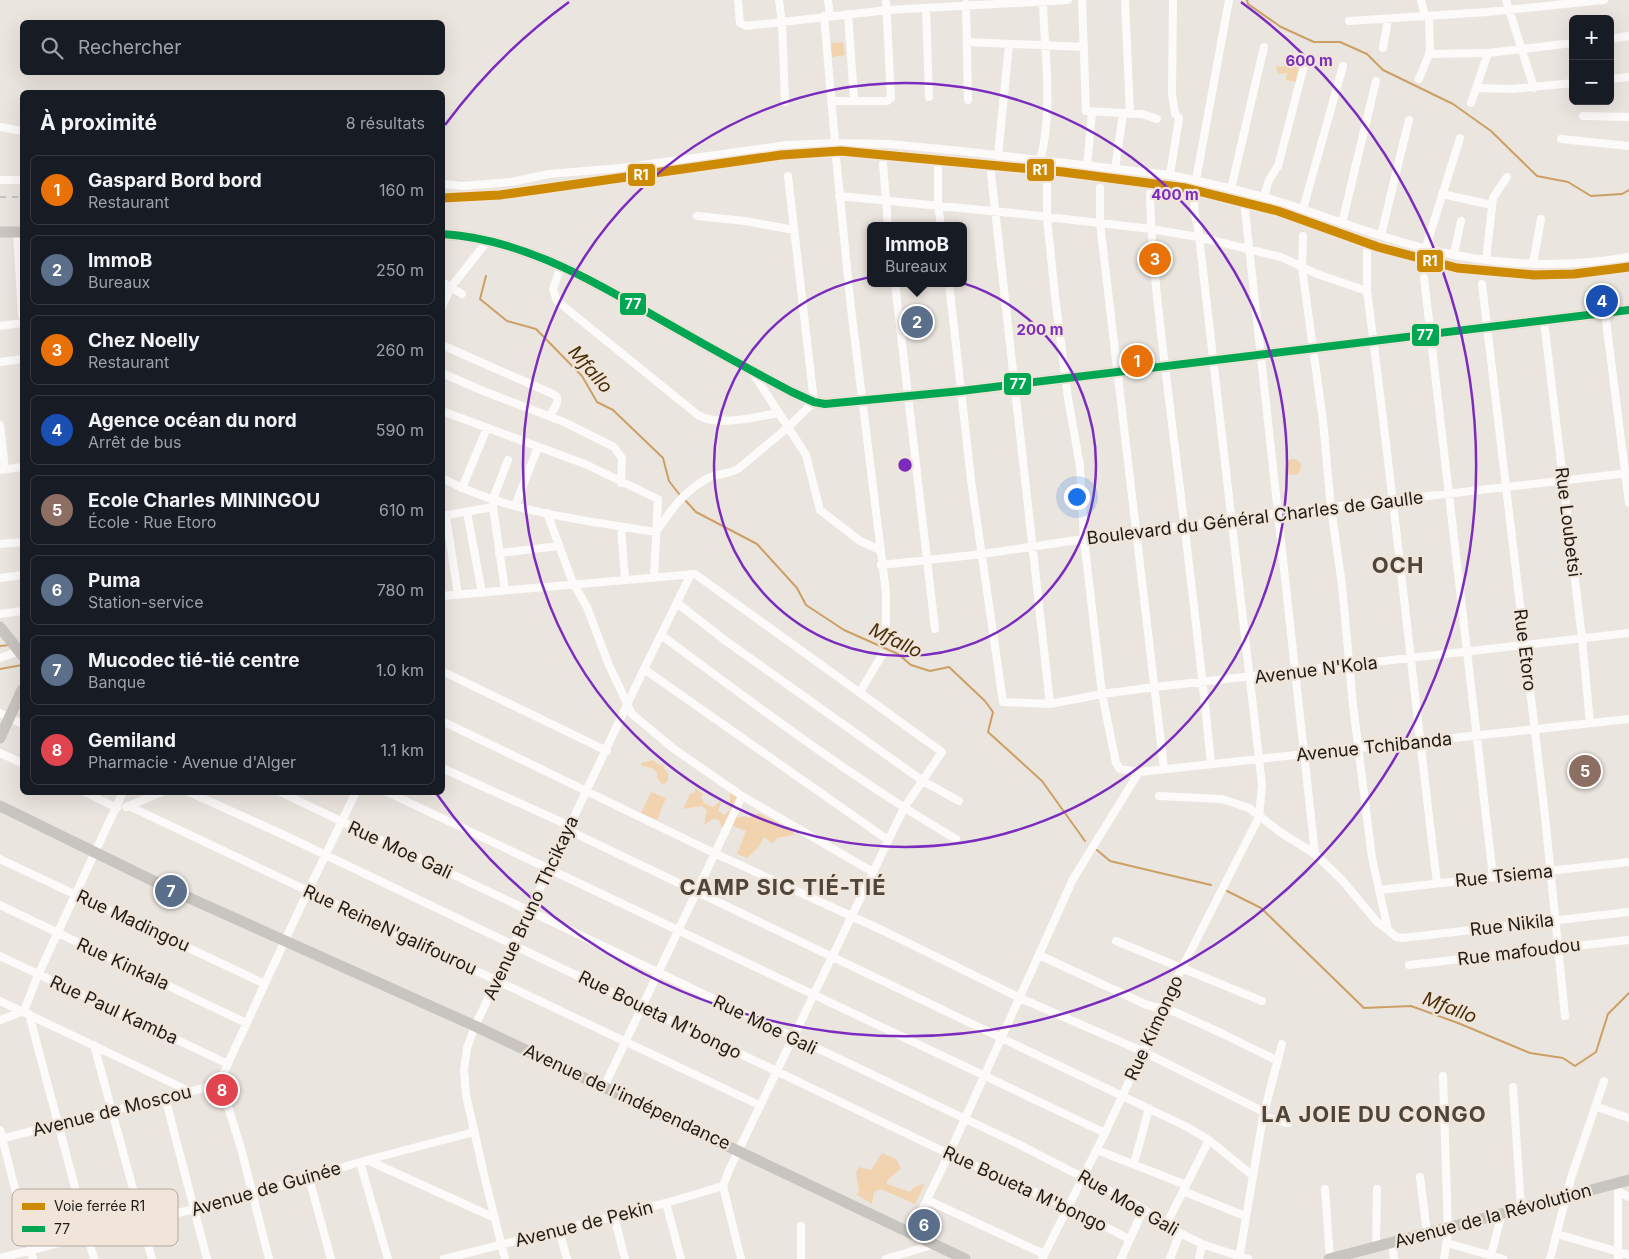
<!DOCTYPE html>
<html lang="fr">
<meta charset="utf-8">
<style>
body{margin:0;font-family:Inter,sans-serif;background:#20242c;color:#f1f3f6}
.controls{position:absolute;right:15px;top:15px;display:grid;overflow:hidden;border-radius:8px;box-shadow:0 5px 20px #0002}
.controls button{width:45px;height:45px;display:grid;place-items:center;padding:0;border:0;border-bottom:1px solid #363941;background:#171b24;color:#f1f3f6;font:25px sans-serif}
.you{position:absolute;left:1076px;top:496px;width:18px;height:18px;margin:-12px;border:4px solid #fff;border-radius:50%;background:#1a73e8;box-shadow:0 0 0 8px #1a73e833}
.badge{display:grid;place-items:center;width:32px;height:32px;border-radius:50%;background:#b3b2b2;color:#fff;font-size:16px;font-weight:700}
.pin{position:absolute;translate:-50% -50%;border:2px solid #fff;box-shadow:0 1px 5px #0006}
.popup{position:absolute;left:867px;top:222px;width:100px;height:65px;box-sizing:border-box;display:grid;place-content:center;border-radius:8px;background:#171b24;filter:drop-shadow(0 1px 4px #0005);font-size:16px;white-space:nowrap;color:#9ea1a6}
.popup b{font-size:19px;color:#f1f3f6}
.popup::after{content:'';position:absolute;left:50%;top:100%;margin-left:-10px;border:10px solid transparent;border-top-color:#171b24}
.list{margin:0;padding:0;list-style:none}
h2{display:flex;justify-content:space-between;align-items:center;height:65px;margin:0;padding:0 20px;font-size:21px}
h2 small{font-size:16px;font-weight:400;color:#9ea1a6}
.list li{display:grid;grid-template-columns:32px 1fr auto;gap:15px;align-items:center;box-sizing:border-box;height:70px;margin:0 10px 10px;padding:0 10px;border:1px solid #363941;border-radius:8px}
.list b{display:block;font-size:19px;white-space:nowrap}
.list p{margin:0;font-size:16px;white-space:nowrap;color:#9ea1a6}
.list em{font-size:16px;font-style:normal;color:#9ea1a6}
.icon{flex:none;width:28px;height:28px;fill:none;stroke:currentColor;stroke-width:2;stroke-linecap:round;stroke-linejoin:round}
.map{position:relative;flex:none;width:1629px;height:1259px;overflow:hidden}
.search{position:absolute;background:#171b24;box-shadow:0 5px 20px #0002;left:20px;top:20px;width:425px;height:55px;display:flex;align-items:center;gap:12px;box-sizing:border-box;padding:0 18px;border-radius:8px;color:#9ea1a6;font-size:19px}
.panel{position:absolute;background:#171b24;box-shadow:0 5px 20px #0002;left:20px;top:90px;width:425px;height:705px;border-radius:8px}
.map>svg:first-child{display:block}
.green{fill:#f2d3af}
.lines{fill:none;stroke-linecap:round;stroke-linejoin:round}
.stream{stroke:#cca064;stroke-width:2}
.street{stroke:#fcfbfa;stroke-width:8}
.secondary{stroke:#c8c4bf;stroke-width:11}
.rail{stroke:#c4c2c0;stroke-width:2;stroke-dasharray:6 6;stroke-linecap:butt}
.bus-1-casing{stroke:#f1e5d9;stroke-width:11}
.bus-1{stroke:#00a651;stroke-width:8}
.rail-1-casing{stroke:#f1e5d9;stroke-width:12}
.rail-1{stroke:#cc8a05;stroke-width:9}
.ring{fill:none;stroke:#7b2cbf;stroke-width:2.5}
.labels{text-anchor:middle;stroke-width:4.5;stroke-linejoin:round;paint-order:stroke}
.street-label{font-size:18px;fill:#201c18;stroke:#f1e5d9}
.water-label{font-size:19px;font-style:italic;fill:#482f0c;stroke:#f1e5d9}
.district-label{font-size:22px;font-weight:bold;letter-spacing:1px;fill:#4f463b;stroke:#f1e5d9}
.key{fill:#f1e5d9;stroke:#b2a99f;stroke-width:1}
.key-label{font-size:14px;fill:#201c18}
.centre{fill:#7b2cbf;stroke:#f1e5d9;stroke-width:2.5}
.ring-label{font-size:15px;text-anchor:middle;font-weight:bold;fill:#7b2cbf;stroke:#f1e5d9;stroke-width:4.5;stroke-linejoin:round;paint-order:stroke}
.line-badge{stroke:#f1e5d9;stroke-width:2}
.badge-label{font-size:14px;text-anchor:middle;font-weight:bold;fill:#fff}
</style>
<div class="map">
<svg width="1629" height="1259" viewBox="0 0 1629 1259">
<rect width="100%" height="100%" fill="#ebe5df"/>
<!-- green -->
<path class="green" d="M 843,42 L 845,55 L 832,57 L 831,43 Z
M 1287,54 L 1302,57 L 1296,82 L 1286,80 L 1287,73 L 1278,74 L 1276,66 L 1284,67 Z
M1285 467a8 8 0 1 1 16 0a8 8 0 1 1-16 0Z
M 654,760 L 657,764 L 663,765 L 664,769 L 668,773 L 668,781 L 663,785 L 657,778 L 657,772 L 652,768 L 642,766 L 641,763 Z
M 695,788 L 703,794 L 701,798 L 705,804 L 713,807 L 720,801 L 721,803 L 718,811 L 725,815 L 730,809 L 730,792 L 740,796 L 723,829 L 719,820 L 713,819 L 704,825 L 707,810 L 702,806 L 683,809 L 690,794 L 695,792 Z
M 651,792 L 666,798 L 657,820 L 641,813 Z
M 737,810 L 738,818 L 744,816 L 749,818 L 758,813 L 790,829 L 795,835 L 777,838 L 773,844 L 764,837 L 758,848 L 747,858 L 737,854 L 746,831 L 733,826 L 728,831 Z
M 882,1153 L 896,1159 L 901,1168 L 887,1181 L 887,1184 L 910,1192 L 913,1188 L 925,1183 L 915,1204 L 881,1189 L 874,1192 L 872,1204 L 856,1194 L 859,1192 L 856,1172 L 859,1167 L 871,1170 Z"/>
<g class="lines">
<!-- stream -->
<path class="stream" d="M 1247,0 L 1248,4 L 1281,27 L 1314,42 L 1340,42 L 1367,54 L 1383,70 L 1453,104 L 1491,131 L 1537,176 L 1568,182 L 1591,196 L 1622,194 L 1629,190
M 486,276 L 480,299 L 507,321 L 536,329 L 582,376 L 597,402 L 613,410 L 663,458 L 669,481 L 679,494
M 685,500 L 696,512 L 757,544 L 797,588 L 806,605 L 844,630 L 898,654 L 911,665 L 930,671 L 949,667 L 985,701 L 993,712 L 988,732 L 1042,781 L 1085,841
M 0,646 L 9,645
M 0,669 L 22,665
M 1097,850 L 1110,861 L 1211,885
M 1227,891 L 1261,908 L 1364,1008 L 1411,1006 L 1458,1023 L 1530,1053 L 1563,1058 L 1575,1066 L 1596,1052 L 1608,1014 L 1629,993"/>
<!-- street -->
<path class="street" d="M 738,0 L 740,23 L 746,26 L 888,10 L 1068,0
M 779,0 L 782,23 L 785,102
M 828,0 L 830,16
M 1082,0 L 1086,111 L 1142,114 L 1157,119
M 1125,0 L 1130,114
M 1421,0 L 1425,16
M 1506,0 L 1534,88
M 966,4 L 968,100
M 926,8 L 929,97
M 848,14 L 854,99
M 824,16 L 835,143
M 1349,21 L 1487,12 L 1604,0
M 1610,39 L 1629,36
M 967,42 L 1084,47
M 1383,48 L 1388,19
M 1429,54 L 1488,53 L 1573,43
M 1419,79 L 1430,52 L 1429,16
M 1610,79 L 1629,77
M 1477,88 L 1512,89 L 1573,83
M 831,101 L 887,101 L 891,98 L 886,0
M 1471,103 L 1488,53
M 1583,116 L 1629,117
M 0,127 L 22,131
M 1561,139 L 1629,146
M 998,156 L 1009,44
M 836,157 L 851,308 L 886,593 L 886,641
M 1040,161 C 1054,109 1044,53 1043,0
M 883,164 L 888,226
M 938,165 L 938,205 L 941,226
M 1087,166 L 1092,113
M 1115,169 L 1123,114
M 991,173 L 1050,704
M 1170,175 L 1179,118 L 1175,114 L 1172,94 L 1173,0
M 0,180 L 22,180
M 1196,180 L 1229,0
M 1047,181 L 1047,218 L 1055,296 L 1068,398 L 1080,466 L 1084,539 L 1102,694 L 1116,763 L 1120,769 L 1139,772 L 1629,719
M 442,184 L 463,186 L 511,182 L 549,174 L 621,168 L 787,145 L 835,143 L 889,144 L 961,151 L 1170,175 C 1214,184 1259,194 1302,209 C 1352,226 1403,245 1455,255 C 1513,266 1571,267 1629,257
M 1100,188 L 1100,223 L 1164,769
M 1231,189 L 1264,47
M 1150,194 C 1152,271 1163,348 1172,424 C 1186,537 1200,650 1211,764
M 1442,194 L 1492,205
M 839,196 L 1022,214 L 1151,229 L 1198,237 L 1281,257 L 1317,274 L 1367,291
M 1264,197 L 1269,180 L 1278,166 L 1306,58
M 1303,209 L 1343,66
M 1245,210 L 1315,854
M 697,216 L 745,221 L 794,230
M 1342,223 L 1376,81
M 17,232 L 22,316
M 1381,235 L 1409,120
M 1303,236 L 1302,268 L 1323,421 L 1331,508 L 1342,585 L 1353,705 L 1372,858 L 1388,930 L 1396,937 L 1402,938 L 1629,912
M 1426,247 L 1460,138
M 1367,252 L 1367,291 C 1393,488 1413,686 1437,883
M 1454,254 L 1461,221
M 1486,260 L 1493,198 L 1507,177
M 1533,264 L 1541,219
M 561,266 L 553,289 L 557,301 L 698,415 C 717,427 756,417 778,413
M 1424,278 L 1493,877
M 442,282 L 462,294
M 895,283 L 935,629
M 949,283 L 971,480 L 1003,702 L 1050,704 L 1102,694 L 1155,687 L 1629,633
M 1482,284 L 1545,816 L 1565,1016
M 442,307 L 451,287 L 489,239
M 1605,313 L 1629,503
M 1544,321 L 1582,638 L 1590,723
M 0,326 L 22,323
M 442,345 L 553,394 L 557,397 L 557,403 L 550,416
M 0,362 L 22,359
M 442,373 L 483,391 L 564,422 L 614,447 L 622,458 L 621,483
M 753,373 L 806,455 L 820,510 L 860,541 L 880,550
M 442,411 L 585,464 L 658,499 L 654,577
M 0,425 L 5,469
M 0,470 L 22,467
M 442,478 C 507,513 584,520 656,532 C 671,510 684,491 708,478 C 717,474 728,474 738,469 L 787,428 L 814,402 L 788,176
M 462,488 L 487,428
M 515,506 L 538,447
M 467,512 L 482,593
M 547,513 L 573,583 L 587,607 L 608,663 L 632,714 L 674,749 L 742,796 L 873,872
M 442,516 L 493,507
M 446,516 L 458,595
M 621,527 L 625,579
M 0,544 L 22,542
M 499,553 L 559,546
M 881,565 L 983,554 L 1084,539 L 1278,513 L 1629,473
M 0,578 L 22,575
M 505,590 L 493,507 L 493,499 L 508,460
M 442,596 L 695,574 L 942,752 L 904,808 L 729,1170 L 723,1186 L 741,1259
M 677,603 L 726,641 L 923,781 L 959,801
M 0,614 L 22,611
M 661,635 C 757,706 853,779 956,839
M 0,658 L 22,650
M 644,669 L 888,840
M 442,671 L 607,751
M 860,692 L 882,655
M 0,713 L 22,724
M 442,721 L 714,853 L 886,932 L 1020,998 L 1144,1052 L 1264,1112
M 0,753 L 22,763
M 442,768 L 570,826
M 85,792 L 117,808
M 189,792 L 286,836 L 949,1154 L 1068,1207 L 1129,1239
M 280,792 L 1016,1143 L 1137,1205 L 1180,1233 L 1202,1244 L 1248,1259
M 387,792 L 1105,1133
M 1159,796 L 1222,799 L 1249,808 L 1280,832 L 1315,854 L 1342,880 L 1377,922 L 1388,930
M 129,806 L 759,1105
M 126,807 L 162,792
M 568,830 L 1187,1127 L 1209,1140 L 1253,1176
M 0,859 L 265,984
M 1380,890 L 1629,862
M 0,905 L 246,1023
M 1116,941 L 1262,1001
M 1039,955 L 1147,1005 L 1175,1012 L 1221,1033 L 1278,1061
M 0,956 L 228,1064
M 1409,965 L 1629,940
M 0,1001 L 189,1091
M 29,1014 L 94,1259
M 0,1020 L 24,1011 L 38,975 L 123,792
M 94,1045 L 152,1259
M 1443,1076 L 1448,1232 L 1444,1259
M 604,1087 L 742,796
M 1513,1087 L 1521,1208
M 165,1097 L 207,1259
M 1597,1107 L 1629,1118
M 1263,1117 L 1288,1123
M 0,1130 L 33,1259
M 0,1139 L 224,1083
M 1097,1150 L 1186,1185
M 367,1160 L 495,1218
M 360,1162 L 388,1259
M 1134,1164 L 1149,1108
M 1420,1177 L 1427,1233
M 309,1178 L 331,1259
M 1618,1183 L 1618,1259
M 1325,1189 L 1330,1259
M 1183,1191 L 1245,1216
M 1618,1191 L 1629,1197
M 927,1200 L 1044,1254
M 666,1203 L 681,1259
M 614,1216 L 625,1259
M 1166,1225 L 1209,1140
M 559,1230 L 567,1259
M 911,1233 L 949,1154 L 1073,879 L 1139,772
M 1557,1234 L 1629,1255
M 1392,1242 L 1394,1259
M 1447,1243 L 1503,1259
M 1376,1246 L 1377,1189
M 0,1258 L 253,1194 L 367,1160 L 474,1132
M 269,1259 L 242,1152 L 227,1103 L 224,1072 L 308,891 L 356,792
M 444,1259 L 666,1203 L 723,1186
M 505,1259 L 485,1179 L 466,1095 L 464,1070 L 467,1048 L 475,1026 L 644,669 L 691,574
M 801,1259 L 801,1226
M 886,1259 L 935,1244
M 1042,1259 L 1105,1133 L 1182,968 L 1259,817 L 1262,785 L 1198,227 L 1194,211 L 1195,196
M 1121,1259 L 1143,1210
M 1170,1259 L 1180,1233
M 1199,1259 L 1202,1244
M 1239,1259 L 1263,1117 L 1282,1044
M 1490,1259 L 1502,1213
M 1550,1259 L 1571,1178 L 1604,1081"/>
<!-- secondary -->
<path class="secondary" d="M 0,232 L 22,232
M 442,234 C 530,239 605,289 679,330 C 716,351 754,372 792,392 L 814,402 L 825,404 L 961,391 L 1629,310
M 0,627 L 22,655
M 0,738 L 22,690
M 0,806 L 176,892 L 475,1026 L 965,1259
M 1329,1259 L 1629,1180"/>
<!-- rail -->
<path class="rail" d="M 0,197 L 22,197
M 442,198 L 500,195 L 781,155 L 841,151 L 1063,172 L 1186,188 L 1278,211 L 1378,247 L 1457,268 L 1534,275 L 1574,274 L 1629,267"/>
<!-- bus-1 casing -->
<g class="bus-1-casing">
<path id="bus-1" d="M 442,234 C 530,239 605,289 679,330 C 716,351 754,372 792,392 L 814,402 L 825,404 L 961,391 L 1629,310"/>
</g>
<!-- bus-1 -->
<use href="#bus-1" class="bus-1"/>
<!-- rail-1 casing -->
<g class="rail-1-casing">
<path id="rail-1" d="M 442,198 L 500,195 L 781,155 L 841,151 L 1063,172 L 1186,188 L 1278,211 L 1378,247 L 1457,268 L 1534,275 L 1574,274 L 1629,267"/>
</g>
<!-- rail-1 -->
<use href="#rail-1" class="rail-1"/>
</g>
<!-- distance rings -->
<g class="ring">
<circle cx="905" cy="465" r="191"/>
<circle cx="905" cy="465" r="382"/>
<path d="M445 125A572 572 0 0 1 569 2M1241 2A572 572 0 1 1 436 793"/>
</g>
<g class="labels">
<!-- street labels -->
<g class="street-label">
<text transform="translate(1255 518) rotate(-7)" y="6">Boulevard du Général Charles de Gaulle</text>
<text transform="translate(1568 522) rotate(83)" y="6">Rue Loubetsi</text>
<text transform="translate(1525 650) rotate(83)" y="6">Rue Etoro</text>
<text transform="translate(1316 670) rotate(-7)" y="6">Avenue N'Kola</text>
<text transform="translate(1374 747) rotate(-6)" y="6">Avenue Tchibanda</text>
<text transform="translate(400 850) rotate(25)" y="6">Rue Moe Gali</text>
<text transform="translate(1504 876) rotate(-6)" y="6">Rue Tsiema</text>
<text transform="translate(531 908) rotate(-65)" y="6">Avenue Bruno Thcikaya</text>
<text transform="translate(133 921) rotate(25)" y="6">Rue Madingou</text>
<text transform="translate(1512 925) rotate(-7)" y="6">Rue Nikila</text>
<text transform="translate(390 930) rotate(25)" y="6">Rue ReineN'galifourou</text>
<text transform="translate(1519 952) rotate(-7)" y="6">Rue mafoudou</text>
<text transform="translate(123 964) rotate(25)" y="6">Rue Kinkala</text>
<text transform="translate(114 1010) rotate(25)" y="6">Rue Paul Kamba</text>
<text transform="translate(660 1015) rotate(26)" y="6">Rue Boueta M'bongo</text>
<text transform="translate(765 1025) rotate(26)" y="6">Rue Moe Gali</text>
<text transform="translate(1154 1028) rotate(-65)" y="6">Rue Kimongo</text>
<text transform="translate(627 1097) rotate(25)" y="6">Avenue de l'indépendance</text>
<text transform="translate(112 1111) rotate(-14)" y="6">Avenue de Moscou</text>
<text transform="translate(266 1189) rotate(-16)" y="6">Avenue de Guinée</text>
<text transform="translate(1025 1189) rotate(25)" y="6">Rue Boueta M'bongo</text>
<text transform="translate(1128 1203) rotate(30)" y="6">Rue Moe Gali</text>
<text transform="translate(1493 1216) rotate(-15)" y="6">Avenue de la Révolution</text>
<text transform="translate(584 1224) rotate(-14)" y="6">Avenue de Pekin</text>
</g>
<!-- water labels -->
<g class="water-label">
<text transform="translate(591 369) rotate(49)" y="7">Mfallo</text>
<text transform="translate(896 640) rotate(26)" y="7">Mfallo</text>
<text transform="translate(1450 1007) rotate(21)" y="7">Mfallo</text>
</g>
<!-- district labels -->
<g class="district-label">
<text x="1398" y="573">OCH</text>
<text x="783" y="895">CAMP SIC TIÉ-TIÉ</text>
<text x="1374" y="1122">LA JOIE DU CONGO</text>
</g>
</g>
<!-- legend -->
<rect x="12" y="1189" width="166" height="57" rx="8" class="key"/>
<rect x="22" y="1203" width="23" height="7" fill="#cc8a05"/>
<rect x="22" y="1226" width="23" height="6" fill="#00a651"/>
<g class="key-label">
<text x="54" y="1211">Voie ferrée R1</text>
<text x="54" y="1234">77</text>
</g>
<circle cx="905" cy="465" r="8" class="centre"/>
<g class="ring-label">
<text x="1309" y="66">600 m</text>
<text x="1175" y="200">400 m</text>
<text x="1040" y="335">200 m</text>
</g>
<g class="line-badge">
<rect x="1026" y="158" width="29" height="24" rx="5" fill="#cc8a05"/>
<rect x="627" y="163" width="29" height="24" rx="5" fill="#cc8a05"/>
<rect x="1416" y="249" width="28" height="24" rx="5" fill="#cc8a05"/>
<rect x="619" y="292" width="28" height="24" rx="5" fill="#00a651"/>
<rect x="1411" y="323" width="29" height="24" rx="5" fill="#00a651"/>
<rect x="1003" y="372" width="29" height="24" rx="5" fill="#00a651"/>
</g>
<g class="badge-label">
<text x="1040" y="175">R1</text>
<text x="641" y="180">R1</text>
<text x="1430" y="266">R1</text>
<text x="633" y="309">77</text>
<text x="1425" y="340">77</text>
<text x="1018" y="389">77</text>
</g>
</svg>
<div class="controls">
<button>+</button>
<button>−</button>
</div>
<div class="you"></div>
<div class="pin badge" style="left:1137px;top:361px;background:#e8710a">1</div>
<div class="pin badge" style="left:917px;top:322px;background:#5c6f8a">2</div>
<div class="popup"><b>ImmoB</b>Bureaux</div>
<div class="pin badge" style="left:1155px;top:259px;background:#e8710a">3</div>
<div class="pin badge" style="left:1602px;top:301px;background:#1a4fb4">4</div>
<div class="pin badge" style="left:1585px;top:771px;background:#8d6e63">5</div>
<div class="pin badge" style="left:924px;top:1225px;background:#5c6f8a">6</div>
<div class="pin badge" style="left:171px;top:891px;background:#5c6f8a">7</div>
<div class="pin badge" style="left:222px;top:1090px;background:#e0444e">8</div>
<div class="search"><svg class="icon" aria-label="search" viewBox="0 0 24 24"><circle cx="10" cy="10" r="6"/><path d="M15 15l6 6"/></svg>Rechercher</div>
<section class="panel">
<h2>À proximité<small>8 résultats</small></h2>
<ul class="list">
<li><span class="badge" style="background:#e8710a">1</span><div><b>Gaspard Bord bord</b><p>Restaurant</p></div><em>160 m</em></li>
<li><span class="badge" style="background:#5c6f8a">2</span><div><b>ImmoB</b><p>Bureaux</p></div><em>250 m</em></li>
<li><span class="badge" style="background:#e8710a">3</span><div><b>Chez Noelly</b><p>Restaurant</p></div><em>260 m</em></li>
<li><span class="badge" style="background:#1a4fb4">4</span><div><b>Agence océan du nord</b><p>Arrêt de bus</p></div><em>590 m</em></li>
<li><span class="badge" style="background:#8d6e63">5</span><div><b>Ecole Charles MININGOU</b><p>École · Rue Etoro</p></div><em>610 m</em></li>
<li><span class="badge" style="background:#5c6f8a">6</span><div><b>Puma</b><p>Station-service</p></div><em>780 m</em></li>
<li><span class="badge" style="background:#5c6f8a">7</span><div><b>Mucodec tié-tié centre</b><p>Banque</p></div><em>1.0 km</em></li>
<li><span class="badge" style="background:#e0444e">8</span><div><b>Gemiland</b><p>Pharmacie · Avenue d'Alger</p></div><em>1.1 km</em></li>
</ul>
</section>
</div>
